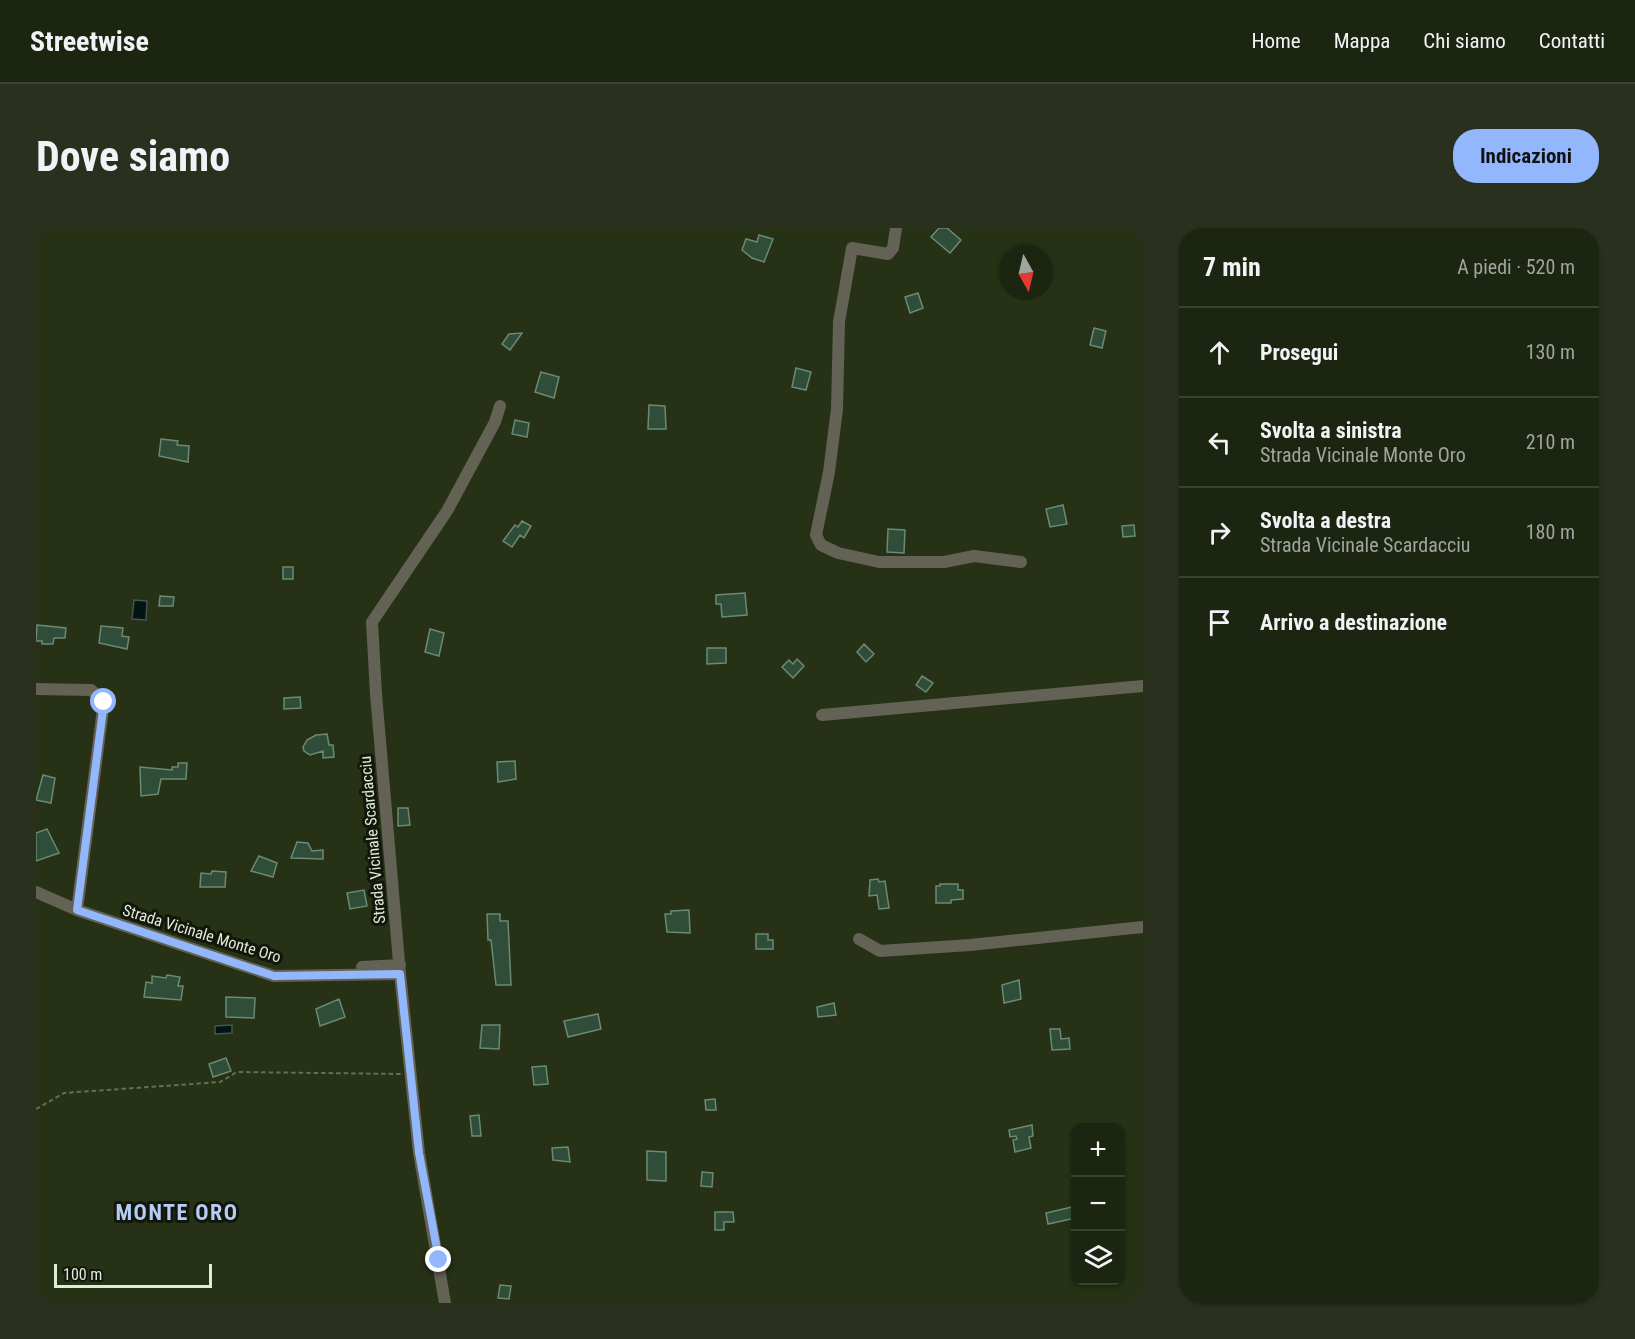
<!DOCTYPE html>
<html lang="it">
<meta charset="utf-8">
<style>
body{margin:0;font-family:"Roboto Condensed",sans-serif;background:#29311e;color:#f1f3f6}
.controls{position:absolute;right:18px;bottom:18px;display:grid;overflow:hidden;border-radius:12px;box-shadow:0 2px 4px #0004}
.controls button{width:54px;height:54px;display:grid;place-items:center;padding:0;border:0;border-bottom:2px solid #3a4230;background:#1c2510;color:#f1f3f6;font:30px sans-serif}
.compass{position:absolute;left:963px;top:18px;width:54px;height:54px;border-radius:50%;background:#1c2510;box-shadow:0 2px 4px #0004;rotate:172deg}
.scale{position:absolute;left:18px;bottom:15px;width:158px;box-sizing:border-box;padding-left:6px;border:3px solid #e1e9d9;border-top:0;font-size:16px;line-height:21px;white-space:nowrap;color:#e1e9d9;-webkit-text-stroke:4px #12170b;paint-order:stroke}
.stop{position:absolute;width:18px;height:18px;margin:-14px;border:4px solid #92b7fd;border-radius:50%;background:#fff}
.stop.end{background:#92b7fd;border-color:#fff;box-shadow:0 2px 6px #0008}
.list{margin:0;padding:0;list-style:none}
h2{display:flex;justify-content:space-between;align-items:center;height:78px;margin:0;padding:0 24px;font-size:26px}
h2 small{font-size:20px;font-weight:400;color:#a0a59f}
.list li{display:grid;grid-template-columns:39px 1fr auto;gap:18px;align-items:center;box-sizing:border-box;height:90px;padding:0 24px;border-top:2px solid #3a4230}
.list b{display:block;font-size:22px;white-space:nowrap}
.list p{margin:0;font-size:20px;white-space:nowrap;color:#a0a59f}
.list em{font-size:20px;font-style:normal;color:#a0a59f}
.icon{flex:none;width:33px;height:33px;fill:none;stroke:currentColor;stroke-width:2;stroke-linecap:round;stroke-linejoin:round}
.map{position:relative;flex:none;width:1107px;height:1075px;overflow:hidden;border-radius:24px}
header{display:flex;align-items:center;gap:36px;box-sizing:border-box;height:84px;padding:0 30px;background:#1c2510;border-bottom:2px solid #3a4230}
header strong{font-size:28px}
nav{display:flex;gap:33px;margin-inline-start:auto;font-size:21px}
.intro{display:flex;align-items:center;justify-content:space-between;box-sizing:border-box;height:144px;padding:0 36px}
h1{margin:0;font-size:42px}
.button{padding:15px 27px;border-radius:24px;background:#92b7fd;color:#111;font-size:21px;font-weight:700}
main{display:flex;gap:36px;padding:0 36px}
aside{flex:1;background:#1c2510;border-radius:24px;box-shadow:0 2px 4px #0004}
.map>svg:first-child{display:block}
.water{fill:#031512;stroke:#46554e;stroke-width:1.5}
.building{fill:#304d39;stroke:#6b8a74;stroke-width:1.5}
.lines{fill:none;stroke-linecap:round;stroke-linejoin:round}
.path{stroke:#646e56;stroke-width:2;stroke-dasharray:4.5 3;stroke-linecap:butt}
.minor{stroke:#646254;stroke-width:12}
.route{stroke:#92b7fd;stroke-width:8}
.labels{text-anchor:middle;stroke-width:6;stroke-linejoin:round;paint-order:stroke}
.street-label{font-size:16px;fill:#e1e9d9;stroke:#12170b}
.district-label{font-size:22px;font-weight:bold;letter-spacing:1.5px;fill:#b7ccf4;stroke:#12170b}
</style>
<header>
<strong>Streetwise</strong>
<nav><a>Home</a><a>Mappa</a><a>Chi siamo</a><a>Contatti</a></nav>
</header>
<div class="intro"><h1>Dove siamo</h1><a class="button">Indicazioni</a></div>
<main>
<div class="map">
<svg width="1107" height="1075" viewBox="0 0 1107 1075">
<rect width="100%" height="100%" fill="#263116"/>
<!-- water -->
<path class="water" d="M 98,372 L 111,373 L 110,392 L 96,391 Z
M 196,797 L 196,805 L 179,806 L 179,798 Z"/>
<!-- building -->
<path class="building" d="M 903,0 L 911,0 L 925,12 L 914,25 L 895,9 Z
M 723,7 L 737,11 L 728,34 L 716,30 L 706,22 L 710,11 L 721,14 Z
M 882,65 L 887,80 L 874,85 L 869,69 Z
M 1058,100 L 1070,103 L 1066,120 L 1054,117 Z
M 486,105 L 474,122 L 466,116 L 473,106 Z
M 760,140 L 775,144 L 770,162 L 756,159 Z
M 505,144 L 523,149 L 518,170 L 499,164 Z
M 613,177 L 629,178 L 630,201 L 612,201 Z
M 479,192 L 493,195 L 491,209 L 476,206 Z
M 125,211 L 142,213 L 141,217 L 153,218 L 152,234 L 123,228 Z
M 1027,277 L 1031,296 L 1014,299 L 1010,281 Z
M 486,293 L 495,298 L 488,310 L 484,307 L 476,319 L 467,313 L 479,297 L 482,299 Z
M 1098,297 L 1099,308 L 1087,309 L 1086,298 Z
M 852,301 L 869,302 L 868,325 L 851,324 Z
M 247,339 L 257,339 L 257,351 L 247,351 Z
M 709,365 L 711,387 L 686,389 L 685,376 L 680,376 L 680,367 Z
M 124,368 L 138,369 L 137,378 L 123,378 Z
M 1,397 L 30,400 L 29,410 L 18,410 L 17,416 L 6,416 L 6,413 L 0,413 Z
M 65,398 L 87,400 L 86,408 L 93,409 L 91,421 L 63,415 Z
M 394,401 L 408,405 L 403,428 L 389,424 Z
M 828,416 L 838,426 L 830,434 L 821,424 Z
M 671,420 L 690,420 L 690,435 L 671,436 Z
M 761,431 L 768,438 L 757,450 L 746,439 L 753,432 L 757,436 Z
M 886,448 L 897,455 L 890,464 L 880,457 Z
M 264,469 L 265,480 L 248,481 L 248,470 Z
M 291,506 L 293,517 L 297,517 L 298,529 L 287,530 L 287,523 L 274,527 L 268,523 L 267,519 L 271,512 L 280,507 Z
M 479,533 L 480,551 L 462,554 L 461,534 Z
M 142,535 L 151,535 L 150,551 L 125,551 L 122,566 L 105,568 L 104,539 L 136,542 L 136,539 L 142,539 Z
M 7,547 L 19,550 L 15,575 L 0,572 Z
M 362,580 L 372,580 L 374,597 L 362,598 Z
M 11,601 L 23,625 L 0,633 L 0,605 Z
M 261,614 L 272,615 L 276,623 L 287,622 L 287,631 L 255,630 Z
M 223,628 L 241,635 L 237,649 L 215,643 Z
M 176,643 L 190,644 L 189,659 L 164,659 L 165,645 L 175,646 Z
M 842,651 L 843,654 L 849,653 L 853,680 L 843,681 L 841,667 L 833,668 L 834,652 Z
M 904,656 L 922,656 L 922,662 L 927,662 L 927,671 L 915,672 L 915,675 L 900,675 L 900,658 L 904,658 Z
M 328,662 L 331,678 L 314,681 L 311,665 Z
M 653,682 L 654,705 L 631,704 L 629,686 L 635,686 L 635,683 Z
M 451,686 L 464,686 L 464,693 L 472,693 L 475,757 L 460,757 L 455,712 L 452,712 Z
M 720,706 L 732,706 L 732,712 L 737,712 L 737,721 L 720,721 Z
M 131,747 L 144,749 L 142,758 L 147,758 L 145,772 L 108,769 L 110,754 L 116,755 L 116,748 L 130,750 Z
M 983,752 L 985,771 L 968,775 L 966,757 Z
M 190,769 L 219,770 L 218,790 L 190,789 Z
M 303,771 L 309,789 L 284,798 L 280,781 Z
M 798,775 L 800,787 L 782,789 L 781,779 Z
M 562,786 L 565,801 L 532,809 L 528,793 Z
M 446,797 L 464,797 L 463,821 L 444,820 Z
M 1014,801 L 1024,801 L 1025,811 L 1033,810 L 1034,821 L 1016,822 Z
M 190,830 L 195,843 L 177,849 L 173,836 Z
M 510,838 L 512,856 L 498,857 L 496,839 Z
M 679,871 L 680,882 L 670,882 L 669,872 Z
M 443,887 L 445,908 L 436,908 L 434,888 Z
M 996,897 L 997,908 L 993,909 L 995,920 L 979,924 L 977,912 L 981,911 L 980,908 L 974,909 L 973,902 Z
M 532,919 L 534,934 L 517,932 L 516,920 Z
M 611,923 L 630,924 L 630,953 L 611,952 Z
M 666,944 L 677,945 L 676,959 L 665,958 Z
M 1040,978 L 1040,990 L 1012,996 L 1010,985 Z
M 679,984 L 697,984 L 698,994 L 688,994 L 688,1002 L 679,1002 Z
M 464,1057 L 475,1058 L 473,1071 L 462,1070 Z"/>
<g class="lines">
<!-- path -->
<path class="path" d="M 0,881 L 28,865 L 184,854 L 201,844 L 365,846"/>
<!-- minor -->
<path class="minor" d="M 860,0 L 857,20 L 852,26 L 816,20 L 803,94 L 801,181 L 793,244 L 780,307 L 785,317 L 802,325 L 843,334 L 908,334 L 938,328 L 985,334
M 0,461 L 55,462 L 68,473 L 41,682
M 786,487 L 1107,458
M 0,664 L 41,682 L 238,748 L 364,746
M 823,711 L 844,723 L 934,717 L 1107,699
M 326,739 L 364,737
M 409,1075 L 383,925 L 364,746 L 340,466 L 336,394 L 411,283 L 459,194 L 464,178"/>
</g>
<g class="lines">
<!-- route -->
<path class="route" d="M 68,474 L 41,682 L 238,748 L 364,746 L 383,925 L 403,1032"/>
</g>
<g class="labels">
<!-- street labels -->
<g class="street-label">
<text transform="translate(336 612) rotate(-95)" y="6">Strada Vicinale Scardacciu</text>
<text transform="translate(166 705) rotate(17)" y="6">Strada Vicinale Monte Oro</text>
</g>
<!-- district labels -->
<g class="district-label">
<text x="141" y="992">MONTE ORO</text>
</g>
</g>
</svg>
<div class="controls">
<button>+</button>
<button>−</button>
<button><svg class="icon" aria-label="layers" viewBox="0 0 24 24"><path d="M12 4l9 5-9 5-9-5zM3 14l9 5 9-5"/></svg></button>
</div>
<svg class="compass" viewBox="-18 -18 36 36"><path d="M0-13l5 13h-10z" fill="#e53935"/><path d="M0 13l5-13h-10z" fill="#a0a59f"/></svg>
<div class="scale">100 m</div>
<div class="stop" style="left:68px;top:474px"></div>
<div class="stop end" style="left:403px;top:1032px"></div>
</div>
<aside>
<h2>7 min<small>A piedi · 520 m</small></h2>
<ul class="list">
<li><svg class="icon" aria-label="ahead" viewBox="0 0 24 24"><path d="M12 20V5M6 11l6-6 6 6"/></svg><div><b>Prosegui</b></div><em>130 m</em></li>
<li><svg class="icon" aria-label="left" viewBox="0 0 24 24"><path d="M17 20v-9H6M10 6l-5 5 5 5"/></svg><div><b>Svolta a sinistra</b><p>Strada Vicinale Monte Oro</p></div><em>210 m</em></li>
<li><svg class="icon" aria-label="right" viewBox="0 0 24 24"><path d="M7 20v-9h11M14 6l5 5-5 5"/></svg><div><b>Svolta a destra</b><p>Strada Vicinale Scardacciu</p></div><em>180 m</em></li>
<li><svg class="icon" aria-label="arrive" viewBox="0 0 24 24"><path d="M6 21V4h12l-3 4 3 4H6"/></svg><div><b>Arrivo a destinazione</b></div></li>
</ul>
</aside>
</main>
